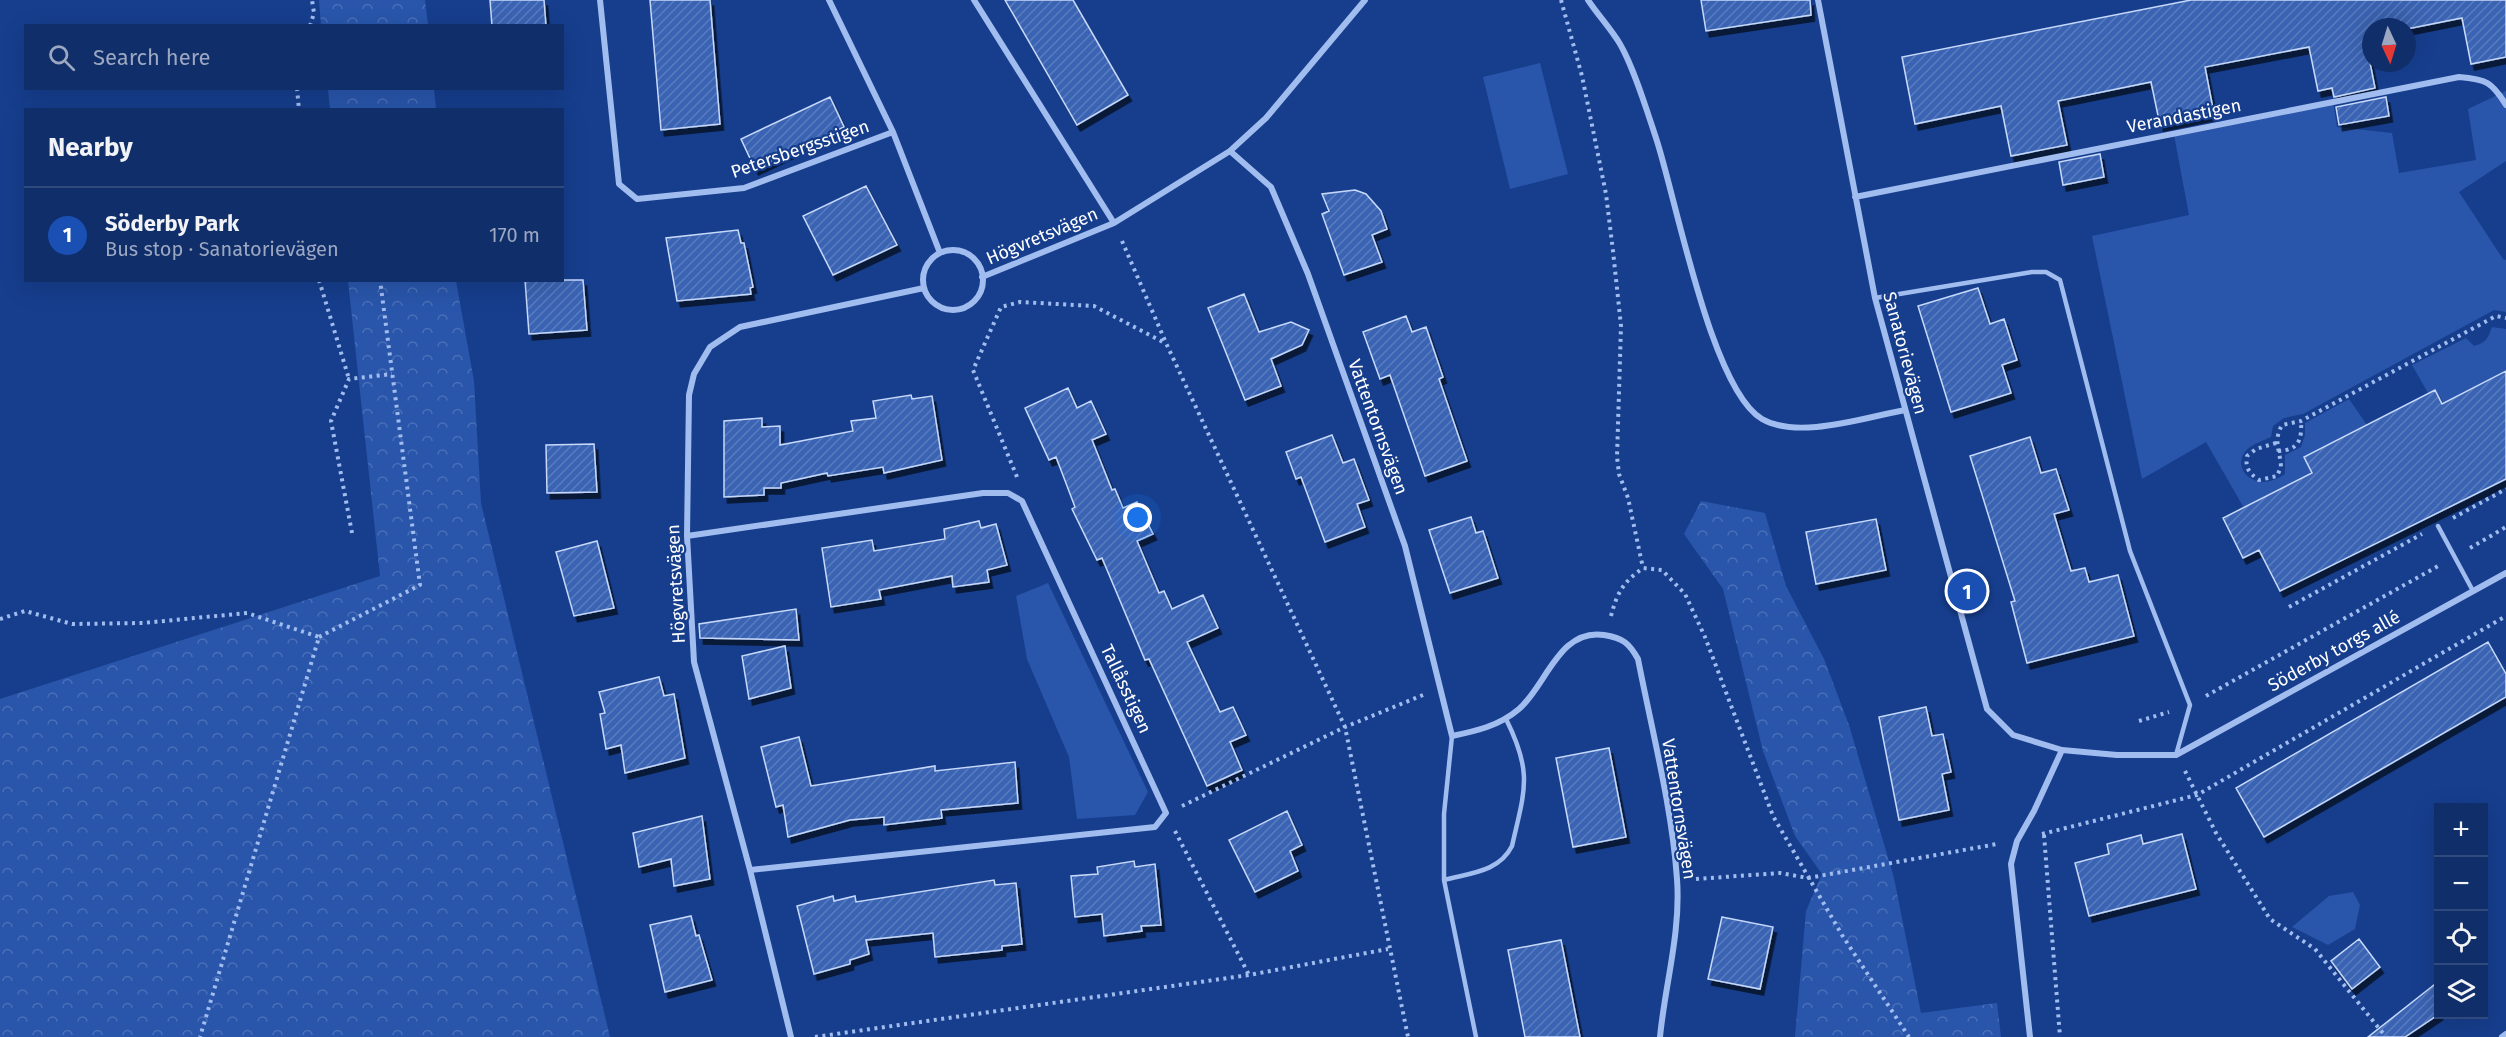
<!DOCTYPE html>
<meta charset="utf-8">
<style>
body{margin:0;font-family:"Fira Sans",sans-serif;background:#1e3a72;color:#f1f3f6}
.controls{position:absolute;right:18px;bottom:18px;display:grid;overflow:hidden;border-radius:0px;box-shadow:0 6px 24px #0002}
.controls button{width:54px;height:54px;display:grid;place-items:center;padding:0;border:0;border-bottom:2px solid #304a7e;background:#102e6a;color:#f1f3f6;font:30px sans-serif}
.compass{position:absolute;left:2362px;top:18px;width:54px;height:54px;border-radius:50%;background:#102e6a;box-shadow:0 6px 24px #0002;rotate:176deg}
.you{position:absolute;left:1138px;top:518px;width:21px;height:21px;margin:-15px;border:4px solid #fff;border-radius:50%;background:#1a73e8;box-shadow:0 0 0 9px #1a73e833}
.badge{display:grid;place-items:center;width:39px;height:39px;border-radius:50%;background:#ffe15f;color:#fff;font-size:20px;font-weight:700}
.pin{position:absolute;translate:-50% -50%;border:3px solid #fff;box-shadow:0 2px 6px #0006}
.list{margin:0;padding:0;list-style:none}
h2{display:flex;justify-content:space-between;align-items:center;height:78px;margin:0;padding:0 24px;font-size:26px}
h2 small{font-size:20px;font-weight:400;color:#9ca8c1}
.list li{display:grid;grid-template-columns:39px 1fr auto;gap:18px;align-items:center;box-sizing:border-box;height:96px;padding:0 24px;border-top:2px solid #304a7e}
.list b{display:block;font-size:22px;white-space:nowrap}
.list p{margin:0;font-size:20px;white-space:nowrap;color:#9ca8c1}
.list em{font-size:20px;font-style:normal;color:#9ca8c1}
.icon{flex:none;width:33px;height:33px;fill:none;stroke:currentColor;stroke-width:2;stroke-linecap:round;stroke-linejoin:round}
.map{position:relative;flex:none;width:2506px;height:1037px;overflow:hidden}
.search{position:absolute;background:#102e6a;box-shadow:0 6px 24px #0002;left:24px;top:24px;width:540px;height:66px;display:flex;align-items:center;gap:15px;box-sizing:border-box;padding:0 21px;border-radius:0px;color:#9ca8c1;font-size:22px}
.panel{position:absolute;background:#102e6a;box-shadow:0 6px 24px #0002;left:24px;top:108px;width:540px;height:174px;border-radius:0px}
.map>svg:first-child{display:block}
.green{fill:#2956ab}
.forest{fill:url(#forest-crowns)}
.building{fill:url(#building-hatch);stroke:#c7d9fb;stroke-width:1.5;filter:url(#shadow)}
.lines{fill:none;stroke-linecap:round;stroke-linejoin:round}
.path{stroke:#a1bcef;stroke-width:4;stroke-dasharray:3 4.5;stroke-linecap:butt}
.lane{stroke:#a1bcef;stroke-width:4.5}
.street{stroke:#a1bcef;stroke-width:6}
.labels{text-anchor:middle;stroke-width:4.5;stroke-linejoin:round;paint-order:stroke}
.street-label{font-size:18px;fill:#fff;stroke:#163e8d}
</style>
<div class="map">
<svg width="2506" height="1037" viewBox="0 0 2506 1037">
<defs>
<pattern id="forest-crowns" width="20" height="18" patternUnits="userSpaceOnUse" patternTransform="scale(1.5)"><rect width="20" height="18" fill="#2956ab"/><path d="M2 6a3 3 0 1 1 6 0M12 15a3 3 0 1 1 6 0" fill="none" stroke="#496fb8"/></pattern>
<pattern id="building-hatch" width="6" height="6" patternUnits="userSpaceOnUse" patternTransform="scale(1.5)"><rect width="6" height="6" fill="#3a64b3"/><path d="M-1 1l2-2M0 6l6-6M5 7l2-2" fill="none" stroke="#587bbe"/></pattern>
<filter id="shadow"><feDropShadow dx="3.5" dy="6" stdDeviation="0" flood-color="#0009"/></filter>
</defs>
<rect width="100%" height="100%" fill="#163e8d"/>
<!-- green -->
<path class="green" d="M 1540,63 L 1568,174 L 1510,189 L 1483,77 Z
M 2506,91 L 2506,161 L 2459,192 L 2503,259 L 2506,260 L 2506,312 L 2494,310 L 2303,414 L 2284,418 L 2273,426 L 2271,437 C 2264,440 2256,443 2250,447 C 2227,464 2253,497 2285,474 L 2285,455 L 2301,447 L 2305,435 L 2305,423 L 2349,399 L 2367,425 L 2304,457 L 2312,473 L 2244,508 L 2206,442 L 2142,479 L 2092,236 L 2189,215 L 2174,135 L 2333,101 L 2337,127 L 2392,133 L 2399,173 L 2476,160 L 2468,109 Z
M 2492,327 L 2506,329 L 2506,371 L 2442,404 L 2435,390 L 2428,393 L 2412,365 L 2466,338 L 2474,346 C 2486,343 2488,338 2492,327 Z
M 1048,583 L 1148,792 L 1135,815 L 1077,819 L 1069,757 L 1027,659 L 1016,596 Z
M 2353,892 L 2360,905 L 2355,929 L 2328,945 L 2292,927 L 2329,896 Z"/>
<!-- forest -->
<path class="forest" d="M 319,0 L 425,0 L 428,25 L 321,25 Z
M 328,89 L 434,89 L 436,109 L 330,109 Z
M 348,281 L 456,281 L 474,381 L 481,503 L 610,1037 L 0,1037 L 0,699 L 380,576 Z
M 1701,501 L 1765,513 L 1786,586 L 1824,659 L 1849,725 L 1894,878 L 1921,1013 L 1997,1003 L 2001,1037 L 1795,1037 L 1806,911 L 1822,874 L 1795,836 L 1763,751 L 1723,589 L 1684,534 Z"/>
<!-- building -->
<path class="building" d="M 490,0 L 544,0 L 546,26 L 492,26 Z
M 650,0 L 710,0 L 720,124 L 661,130 Z
M 1005,0 L 1073,0 L 1128,95 L 1077,125 Z
M 1701,0 L 1810,0 L 1811,15 L 1706,31 Z
M 2191,0 L 2506,0 L 2506,57 L 2471,64 L 2462,18 L 2407,29 L 2371,27 L 2371,36 L 2365,37 L 2375,88 L 2334,97 L 2332,88 L 2318,91 L 2309,47 L 2205,67 L 2214,114 L 2160,125 L 2151,82 L 2058,101 L 2067,145 L 2011,156 L 2001,106 L 1915,124 L 1902,57 Z
M 830,97 L 844,127 L 755,169 L 741,139 Z
M 2386,97 L 2389,116 L 2339,125 L 2336,107 Z
M 2100,154 L 2104,177 L 2063,185 L 2059,162 Z
M 866,186 L 897,245 L 833,275 L 803,216 Z
M 1355,190 L 1366,194 L 1381,211 L 1387,229 L 1372,235 L 1382,262 L 1344,275 L 1322,214 L 1329,211 L 1322,194 Z
M 738,230 L 741,243 L 744,243 L 753,287 L 750,288 L 751,294 L 677,301 L 666,238 Z
M 525,280 L 583,280 L 587,330 L 529,334 Z
M 1978,288 L 1990,324 L 2004,319 L 2017,360 L 2002,365 L 2011,393 L 1951,412 L 1918,306 Z
M 1244,294 L 1259,332 L 1291,322 L 1309,330 L 1302,345 L 1271,359 L 1281,386 L 1245,400 L 1208,308 Z
M 1406,316 L 1412,332 L 1426,327 L 1443,377 L 1439,379 L 1467,461 L 1425,476 L 1390,375 L 1380,379 L 1363,332 Z
M 2506,371 L 2506,479 L 2280,591 L 2259,550 L 2243,558 L 2223,518 L 2312,473 L 2304,457 L 2435,390 L 2442,404 Z
M 1068,388 L 1077,408 L 1091,401 L 1106,434 L 1092,440 L 1112,490 L 1115,489 L 1123,508 L 1137,502 L 1153,534 L 1137,541 L 1159,593 L 1164,591 L 1172,609 L 1203,595 L 1218,628 L 1187,642 L 1220,712 L 1233,707 L 1246,735 L 1230,742 L 1242,770 L 1207,786 L 1149,659 L 1145,660 L 1102,558 L 1097,560 L 1072,509 L 1075,507 L 1056,457 L 1049,460 L 1025,408 Z
M 911,395 L 912,399 L 932,396 L 942,460 L 884,473 L 883,467 L 828,476 L 827,473 L 781,483 L 781,488 L 764,488 L 764,495 L 724,497 L 724,421 L 762,418 L 762,427 L 780,426 L 780,445 L 853,431 L 851,421 L 876,418 L 873,401 Z
M 1332,435 L 1343,463 L 1354,459 L 1369,500 L 1357,504 L 1365,527 L 1325,542 L 1301,477 L 1296,479 L 1286,452 Z
M 2030,437 L 2041,473 L 2056,469 L 2069,510 L 2054,514 L 2071,571 L 2085,568 L 2089,582 L 2118,575 L 2134,636 L 2027,663 L 2011,602 L 2015,601 L 1970,456 Z
M 594,444 L 597,492 L 547,493 L 546,445 Z
M 1471,517 L 1476,533 L 1483,531 L 1498,578 L 1450,593 L 1429,530 Z
M 1876,519 L 1886,570 L 1816,584 L 1806,532 Z
M 979,521 L 981,528 L 996,524 L 1007,565 L 987,570 L 989,582 L 953,587 L 952,576 L 879,590 L 881,599 L 831,607 L 822,548 L 872,540 L 874,551 L 945,539 L 944,529 Z
M 597,541 L 614,608 L 574,616 L 556,552 Z
M 796,609 L 799,640 L 700,638 L 699,624 Z
M 2488,642 L 2506,674 L 2506,697 L 2264,837 L 2236,788 Z
M 785,646 L 791,688 L 749,699 L 742,656 Z
M 659,677 L 664,696 L 674,694 L 685,758 L 625,773 L 621,745 L 606,749 L 600,714 L 605,713 L 599,692 Z
M 1926,707 L 1932,736 L 1943,734 L 1951,772 L 1942,774 L 1949,810 L 1899,820 L 1879,717 Z
M 799,737 L 811,786 L 935,766 L 935,771 L 1015,762 L 1018,803 L 941,810 L 942,818 L 884,825 L 884,817 L 850,820 L 788,837 L 783,805 L 776,807 L 761,747 Z
M 1609,748 L 1626,837 L 1573,847 L 1556,758 Z
M 1287,811 L 1302,845 L 1290,851 L 1298,871 L 1255,892 L 1229,840 Z
M 702,816 L 710,879 L 674,886 L 671,859 L 639,867 L 633,833 Z
M 2182,834 L 2196,889 L 2089,916 L 2075,863 L 2109,854 L 2107,844 L 2141,835 L 2143,844 Z
M 1134,861 L 1135,867 L 1155,864 L 1161,925 L 1141,926 L 1142,931 L 1104,936 L 1102,914 L 1075,917 L 1071,876 L 1098,874 L 1097,867 Z
M 994,880 L 995,885 L 1016,883 L 1022,944 L 1002,946 L 1002,950 L 935,957 L 933,933 L 866,940 L 869,954 L 850,960 L 850,964 L 814,974 L 797,906 L 833,896 L 834,901 L 855,896 L 856,902 Z
M 691,916 L 696,936 L 699,935 L 712,980 L 665,992 L 650,925 Z
M 1722,917 L 1773,927 L 1760,989 L 1708,979 Z
M 2359,939 L 2380,967 L 2352,989 L 2331,961 Z
M 1561,940 L 1580,1037 L 1525,1037 L 1508,950 Z
M 2439,981 L 2439,1014 L 2405,1037 L 2368,1037 Z"/>
<g class="lines">
<!-- path -->
<path class="path" d="M 1561,0 L 1582,76 L 1606,194 L 1613,251 L 1621,326 L 1617,457 L 1619,474 L 1628,498 L 1643,568
M 310,26 L 314,13 L 312,0
M 297,88 L 299,110
M 1122,241 L 1166,343 L 1345,727 L 1408,1037
M 319,280 L 349,379
M 2276,443 L 2256,449 L 2247,456 C 2245,468 2249,473 2259,480 L 2277,476 L 2281,467 C 2280,450 2273,441 2282,425 L 2301,421 L 2496,316 L 2506,318
M 2278,451 C 2299,450 2302,440 2301,421
M 1017,477 L 973,370 L 1001,307 L 1020,302 L 1094,306 L 1165,343
M 2453,518 L 2506,489
M 352,533 L 331,421 L 349,379 L 392,374
M 2470,548 L 2506,527
M 2289,607 L 2422,534
M 1611,616 C 1617,593 1623,582 1643,568 L 1662,570 L 1685,594 L 1705,637 L 1773,816 L 1842,935 L 1909,1037
M 0,619 L 25,611 L 72,624 L 143,623 L 247,613 L 319,637 L 200,1037
M 319,637 L 420,585 L 380,280
M 2206,696 L 2440,565
M 2139,721 L 2169,712
M 2185,771 L 2216,833 L 2270,919 L 2315,949 L 2386,1037
M 1182,806 L 1345,727 L 1423,695
M 1175,831 L 1249,975
M 2042,834 L 2197,795 L 2506,616
M 2044,835 L 2060,1037
M 1696,879 L 1780,873 L 1808,878 L 1997,844
M 815,1037 L 1249,975 L 1388,949"/>
<!-- lane -->
<path class="lane" d="M 1875,298 L 2032,272 L 2046,272 L 2060,280 L 2130,551 L 2190,705 L 2176,755
M 2438,526 L 2473,591
M 1452,736 L 1444,814 L 1444,880 L 1476,1037
M 1444,880 C 1470,873 1499,872 1512,846 C 1525,789 1533,773 1506,719"/>
<!-- street -->
<path class="street" d="M 600,0 L 619,184 L 637,199 L 744,188 L 893,132
M 829,0 L 893,132 L 940,253
M 974,0 L 1114,223
M 1588,0 C 1598,15 1611,29 1620,44 C 1634,68 1647,111 1656,138 C 1676,198 1711,389 1762,419 C 1798,440 1866,417 1905,410
M 1818,0 L 1875,298 L 1987,709 L 2013,735 L 2062,750 L 2117,755 L 2176,755 L 2506,573
M 1230,151 L 1271,187 L 1308,274 L 1405,546 L 1452,736 C 1476,731 1499,726 1519,709 C 1546,686 1559,628 1604,635 C 1623,638 1629,643 1638,659 C 1652,731 1672,807 1677,879 C 1681,932 1665,985 1660,1037
M 1855,197 L 2459,77 C 2486,79 2492,82 2506,105
M923 280a30 30 0 1 1 60 0a30 30 0 1 1-60 0Z
M 982,277 L 1114,223 L 1230,151 L 1266,118 L 1365,0
M 687,536 L 983,493 L 1008,493 L 1022,501 L 1166,813 L 1155,827 L 750,870
M 791,1037 L 750,870 L 694,662 L 687,536 L 689,395 L 694,374 L 710,347 L 740,327 L 924,288
M 2030,1037 L 2011,864 L 2017,841 L 2034,811 L 2062,750
M 2502,1037 L 2506,1034"/>
</g>
<g class="labels">
<!-- street labels -->
<g class="street-label">
<text transform="translate(2184 116) rotate(-11)" y="6">Verandastigen</text>
<text transform="translate(800 149) rotate(-19)" y="6">Petersbergsstigen</text>
<text transform="translate(1042 236) rotate(-23)" y="6">Högvretsvägen</text>
<text transform="translate(1905 353) rotate(75)" y="6">Sanatorievägen</text>
<text transform="translate(1378 427) rotate(70)" y="6">Vattentornsvägen</text>
<text transform="translate(676 584) rotate(-93)" y="6">Högvretsvägen</text>
<text transform="translate(2334 651) rotate(-29)" y="6">Söderby torgs allé</text>
<text transform="translate(1126 689) rotate(65)" y="6">Tallåsstigen</text>
<text transform="translate(1679 809) rotate(81)" y="6">Vattentornsvägen</text>
</g>
</g>
</svg>
<div class="controls">
<button>+</button>
<button>−</button>
<button><svg class="icon" aria-label="locate" viewBox="0 0 24 24"><circle cx="12" cy="12" r="6"/><path d="M12 2v4M12 18v4M2 12h4M18 12h4"/></svg></button>
<button><svg class="icon" aria-label="layers" viewBox="0 0 24 24"><path d="M12 4l9 5-9 5-9-5zM3 14l9 5 9-5"/></svg></button>
</div>
<svg class="compass" viewBox="-18 -18 36 36"><path d="M0-13l5 13h-10z" fill="#e53935"/><path d="M0 13l5-13h-10z" fill="#9ca8c1"/></svg>
<div class="you"></div>
<div class="pin badge" style="left:1967px;top:591px;background:#1a4fb4">1</div>
<div class="search"><svg class="icon" aria-label="search" viewBox="0 0 24 24"><circle cx="10" cy="10" r="6"/><path d="M15 15l6 6"/></svg>Search here</div>
<section class="panel">
<h2>Nearby<small></small></h2>
<ul class="list">
<li><span class="badge" style="background:#1a4fb4">1</span><div><b>Söderby Park</b><p>Bus stop · Sanatorievägen</p></div><em>170 m</em></li>
</ul>
</section>
</div>
